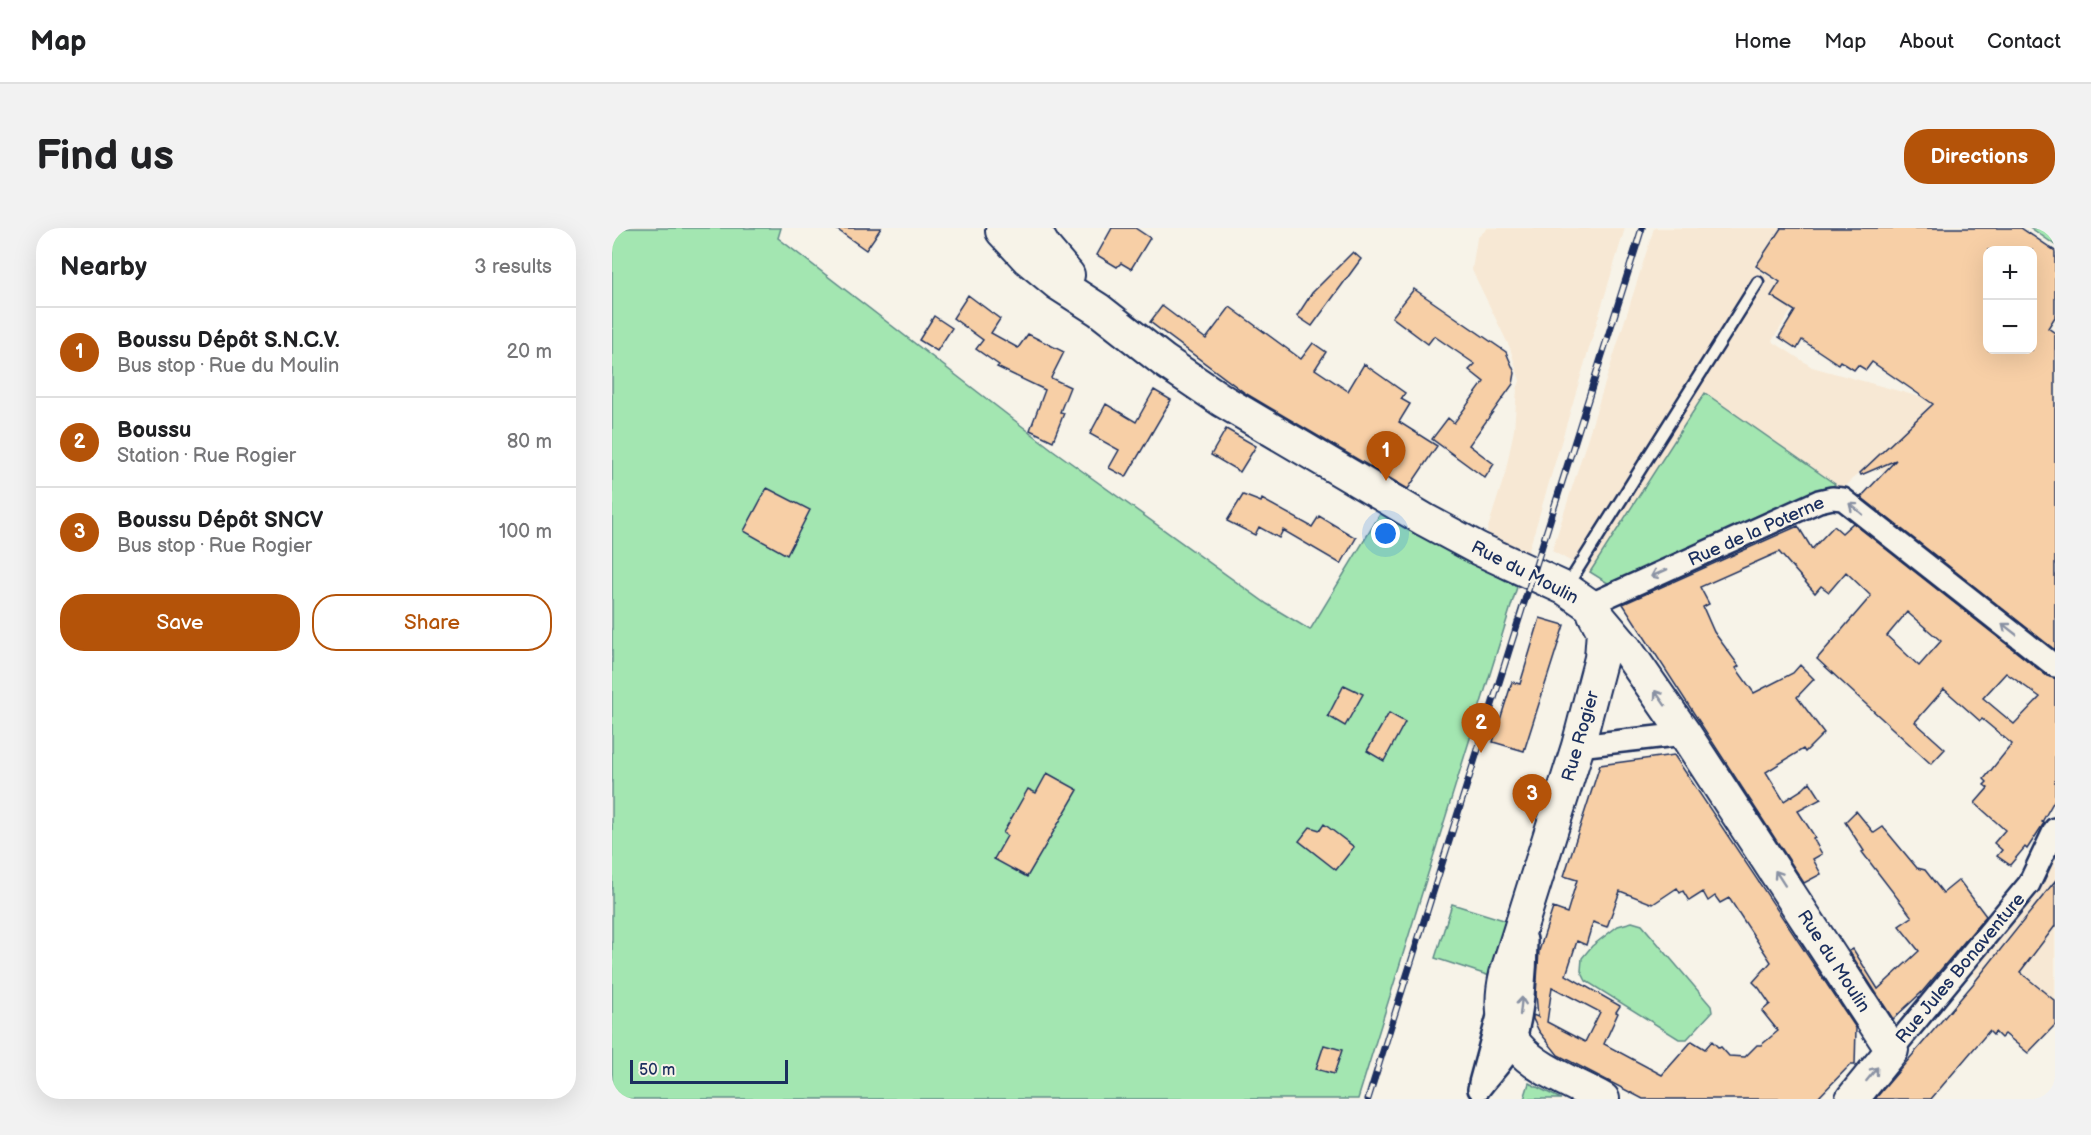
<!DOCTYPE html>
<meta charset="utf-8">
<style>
body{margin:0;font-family:"Balsamiq Sans",sans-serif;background:#f2f2f2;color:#202124}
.controls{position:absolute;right:18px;top:18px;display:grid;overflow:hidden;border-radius:12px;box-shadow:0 6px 24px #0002}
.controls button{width:54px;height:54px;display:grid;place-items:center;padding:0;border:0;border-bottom:2px solid #e0e0e0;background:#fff;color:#202124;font:30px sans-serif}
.scale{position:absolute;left:18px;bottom:15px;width:158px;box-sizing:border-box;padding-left:6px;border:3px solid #1b2f5e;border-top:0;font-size:16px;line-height:21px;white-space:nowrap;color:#1b2f5e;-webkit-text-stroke:4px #f7f3e8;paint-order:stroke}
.you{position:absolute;left:774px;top:306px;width:21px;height:21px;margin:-15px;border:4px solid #fff;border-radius:50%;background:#1a73e8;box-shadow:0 0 0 9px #1a73e833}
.badge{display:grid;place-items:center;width:39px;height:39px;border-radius:50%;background:#b45309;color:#fff;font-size:20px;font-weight:700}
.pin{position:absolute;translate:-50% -50px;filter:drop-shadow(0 2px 3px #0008)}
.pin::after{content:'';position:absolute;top:32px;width:21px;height:18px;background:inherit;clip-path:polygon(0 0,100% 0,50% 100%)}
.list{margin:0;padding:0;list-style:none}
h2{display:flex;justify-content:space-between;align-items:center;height:78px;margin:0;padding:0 24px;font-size:26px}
h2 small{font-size:20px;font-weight:400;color:#757577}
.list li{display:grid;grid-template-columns:39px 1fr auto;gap:18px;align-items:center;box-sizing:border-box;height:90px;padding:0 24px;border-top:2px solid #e0e0e0}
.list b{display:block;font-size:22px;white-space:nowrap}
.list p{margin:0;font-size:20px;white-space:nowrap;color:#757577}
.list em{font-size:20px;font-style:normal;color:#757577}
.actions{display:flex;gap:12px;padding:18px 24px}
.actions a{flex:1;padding:14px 0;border:2px solid #b45309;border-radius:24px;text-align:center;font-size:21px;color:#b45309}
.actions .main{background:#b45309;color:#fff}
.map{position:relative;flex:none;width:1443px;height:871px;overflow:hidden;border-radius:24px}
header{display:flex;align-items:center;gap:36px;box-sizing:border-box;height:84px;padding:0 30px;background:#fff;border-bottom:2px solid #e0e0e0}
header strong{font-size:28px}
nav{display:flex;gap:33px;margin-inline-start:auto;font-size:21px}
.intro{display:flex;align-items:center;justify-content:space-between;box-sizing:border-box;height:144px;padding:0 36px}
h1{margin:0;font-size:42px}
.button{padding:15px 27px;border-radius:24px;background:#b45309;color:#fff;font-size:21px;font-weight:700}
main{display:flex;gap:36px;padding:0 36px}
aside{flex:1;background:#fff;border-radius:24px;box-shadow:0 6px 24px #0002}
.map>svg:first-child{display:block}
.built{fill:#f7e8d4}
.green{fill:#a3e6b1;stroke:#5f8a88;stroke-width:1.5}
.building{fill:#f7cfa6;stroke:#1b2f5e;stroke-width:1.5;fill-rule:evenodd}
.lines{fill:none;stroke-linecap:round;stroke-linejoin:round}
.lane-casing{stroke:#1b2f5e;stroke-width:15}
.street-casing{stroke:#1b2f5e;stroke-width:26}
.secondary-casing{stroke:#1b2f5e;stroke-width:36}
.lane{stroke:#f7f3e8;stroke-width:10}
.street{stroke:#f7f3e8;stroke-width:21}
.secondary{stroke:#f7f3e8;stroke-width:32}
.rail-casing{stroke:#1b2f5e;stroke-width:7}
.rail{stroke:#f7f3e8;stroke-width:4.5;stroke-dasharray:14;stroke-linecap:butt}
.oneway{stroke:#8991a3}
.labels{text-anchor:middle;stroke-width:4.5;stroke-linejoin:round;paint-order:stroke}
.street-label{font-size:18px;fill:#1b2f5e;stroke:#f7f3e8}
</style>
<header>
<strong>Map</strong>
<nav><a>Home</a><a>Map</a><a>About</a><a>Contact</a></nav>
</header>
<div class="intro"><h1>Find us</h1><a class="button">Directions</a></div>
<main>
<aside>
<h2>Nearby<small>3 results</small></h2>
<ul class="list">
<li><span class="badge">1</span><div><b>Boussu Dépôt S.N.C.V.</b><p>Bus stop · Rue du Moulin</p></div><em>20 m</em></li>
<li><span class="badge">2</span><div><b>Boussu</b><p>Station · Rue Rogier</p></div><em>80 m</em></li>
<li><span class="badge">3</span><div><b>Boussu Dépôt SNCV</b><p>Bus stop · Rue Rogier</p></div><em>100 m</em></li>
</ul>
<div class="actions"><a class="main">Save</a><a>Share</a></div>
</aside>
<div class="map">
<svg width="1443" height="871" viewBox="0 0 1443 871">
<rect width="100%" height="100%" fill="#f7f3e8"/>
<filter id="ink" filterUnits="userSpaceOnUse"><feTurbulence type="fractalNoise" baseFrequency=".0167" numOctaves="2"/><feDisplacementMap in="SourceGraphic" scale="12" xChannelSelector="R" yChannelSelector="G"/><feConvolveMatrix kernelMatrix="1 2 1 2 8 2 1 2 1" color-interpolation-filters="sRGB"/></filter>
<g filter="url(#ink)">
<!-- built -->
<path class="built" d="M 876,0 L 1013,0 L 916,325 L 874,306 L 893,246 L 902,202 L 905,161 L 908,153 L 898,120 L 860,42 L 865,10 Z
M 1042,0 L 1168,0 L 1142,39 L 1188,69 L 1160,113 L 1200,139 L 1323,173 L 1283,212 L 1299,265 L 1258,234 L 1230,262 L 1093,165 L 978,344 L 940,323 Z
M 1443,601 L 1443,798 L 1424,783 L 1415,794 L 1350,737 Z"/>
<!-- green -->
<path class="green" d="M 0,0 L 169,0 L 166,10 L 441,222 L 655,376 L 698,402 L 770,283 L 905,359 L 746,871 L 0,871 Z
M 1419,0 L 1443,0 L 1443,17 Z
M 1093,165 L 1223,256 L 1217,262 L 1002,359 L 978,344 Z
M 840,676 L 895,693 L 878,748 L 823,730 Z
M 1020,694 L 1030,697 L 1099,778 L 1100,784 L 1075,811 L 1067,811 L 974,753 L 969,743 L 970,730 L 980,718 L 1006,698 Z
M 917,855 L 949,871 L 912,871 Z"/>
<!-- building -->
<path class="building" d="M 223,0 L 269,0 L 254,22 Z
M 500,0 L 523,0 L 538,10 L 519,41 L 509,35 L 505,39 L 485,27 Z
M 1169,0 L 1409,0 L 1443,23 L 1443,89 L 1436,100 L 1443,105 L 1443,422 L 1249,269 L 1284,232 L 1249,247 L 1248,245 L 1321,176 L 1260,134 L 1254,142 L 1246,137 L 1242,142 L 1228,133 L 1226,136 L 1190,112 L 1185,121 L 1167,109 L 1183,83 L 1159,68 L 1168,54 L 1144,38 ZM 1376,22 L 1420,22 L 1420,122 L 1376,122 Z
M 741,24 L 749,31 L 700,98 L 685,88 L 700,65 Z
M 802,61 L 894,124 L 903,145 L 901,156 L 857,217 L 882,236 L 873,250 L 820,211 L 836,190 L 842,195 L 872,154 L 857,142 L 863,136 L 822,108 L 816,116 L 780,89 Z
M 356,67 L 388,91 L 379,105 L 406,120 L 416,106 L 452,124 L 439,150 L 458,159 L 448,184 L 452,185 L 441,213 L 418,202 L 433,162 L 385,139 L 387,137 L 364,121 L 371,112 L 341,90 Z
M 550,78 L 594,111 L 618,79 L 689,131 L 701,115 L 714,124 L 703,141 L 736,163 L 752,136 L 793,165 L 789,171 L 798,176 L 787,194 L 825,218 L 796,261 L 633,165 L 538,94 Z
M 322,88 L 340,100 L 325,123 L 307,112 Z
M 542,162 L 559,172 L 514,249 L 497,240 L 507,222 L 478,206 L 494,176 L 524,194 Z
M 614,201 L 644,218 L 628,244 L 599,227 Z
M 155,260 L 198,282 L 175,327 L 132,303 Z
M 631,267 L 649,274 L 650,271 L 700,299 L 707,288 L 744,310 L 729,336 L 671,302 L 667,310 L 647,299 L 643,307 L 615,293 Z
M 1241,295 L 1435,448 L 1443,450 L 1443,571 L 1430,594 L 1432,595 L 1430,598 L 1415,621 L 1413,619 L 1398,637 L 1385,628 L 1390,622 L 1382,615 L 1393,602 L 1363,575 L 1376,560 L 1372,557 L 1375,554 L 1372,551 L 1400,516 L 1370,491 L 1368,493 L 1332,461 L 1303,494 L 1333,521 L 1319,536 L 1205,431 L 1259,368 L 1234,344 L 1217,364 L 1209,358 L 1203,365 L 1167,324 L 1088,359 L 1097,376 L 1091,379 L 1102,404 L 1127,438 L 1124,440 L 1142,465 L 1181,445 L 1188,437 L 1202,451 L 1185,469 L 1212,505 L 1193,524 L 1191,521 L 1154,544 L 1172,573 L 1191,561 L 1198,554 L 1209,571 L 1186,583 L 1203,609 L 1201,610 L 1210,626 L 1201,631 L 1209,646 L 1192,655 L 1011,376 L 1186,298 L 1200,321 L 1222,298 L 1230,305 ZM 1295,384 L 1329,413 L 1307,438 L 1275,408 ZM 1394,445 L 1428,469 L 1402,496 L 1371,470 Z
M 928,390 L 952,397 L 912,523 L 881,514 L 900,454 L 908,456 Z
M 732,457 L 751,466 L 733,498 L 716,488 Z
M 777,485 L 793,494 L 772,533 L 755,523 Z
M 1062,527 L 1244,800 L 1243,837 L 1238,837 L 1205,871 L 1031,871 L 946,827 L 927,803 L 921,791 L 921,787 L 926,789 L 924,766 L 927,723 L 941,680 L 955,685 L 965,652 L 952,648 L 988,537 ZM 1065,660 L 1068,665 L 1071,663 L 1077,673 L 1091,664 L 1096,673 L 1103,668 L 1108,675 L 1117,670 L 1159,734 L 1141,754 L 1147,760 L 1158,776 L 1150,783 L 1166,803 L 1149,817 L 1145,817 L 1133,829 L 1117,828 L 1109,819 L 1107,820 L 1100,813 L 1093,821 L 1080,813 L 1050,847 L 992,816 L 1006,785 L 1004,784 L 1008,778 L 954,747 L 965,713 L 974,717 L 981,694 L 995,699 L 1008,663 L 1041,676 ZM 940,759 L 988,784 L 973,814 L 935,794 Z
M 435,545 L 466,562 L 415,649 L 382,631 L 395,608 L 391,605 L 416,561 L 424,565 Z
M 1244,583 L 1262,605 L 1271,599 L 1305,640 L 1313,642 L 1331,665 L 1347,652 L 1374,688 L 1310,764 L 1281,791 L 1237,723 L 1241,721 L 1266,761 L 1307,723 L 1287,698 L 1300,689 L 1250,624 L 1252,623 L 1233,594 Z
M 712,596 L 742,619 L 724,642 L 687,613 L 698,599 L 708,602 Z
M 1443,653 L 1443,698 L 1408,744 L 1443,773 L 1443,797 L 1416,825 L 1393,806 L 1389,810 L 1383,804 L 1381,807 L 1377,803 L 1319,871 L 1263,871 L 1361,756 Z
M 712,817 L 730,822 L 722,846 L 704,841 Z"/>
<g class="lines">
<!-- lane casing -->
<g class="lane-casing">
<path id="lane" d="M 955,358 L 1146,54"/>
</g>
<!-- street casing -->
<g class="street-casing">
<path id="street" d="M 977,377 L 1207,273 L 1220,270 L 1231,271 L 1443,438
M 966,518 L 1073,506
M 1280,822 L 1417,656 L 1443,601
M 868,855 L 888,781
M 867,861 C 878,846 893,833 901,815 C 911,793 914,738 914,712"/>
</g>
<!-- secondary casing -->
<g class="secondary-casing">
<path id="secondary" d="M 421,0 L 433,20 L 456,47
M 390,3 L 416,31 L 445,55 L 487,82 L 552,133 L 611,173 L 813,292 L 867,321 L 954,361 L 977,377 L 1014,421 L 1073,506 L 1280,822 L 1240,871
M 982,386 L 991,403 L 989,430 L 966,518 L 894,746 C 875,826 933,840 991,871"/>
</g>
<!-- lane -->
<use href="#lane" class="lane"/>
<!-- street -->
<use href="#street" class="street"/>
<!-- secondary -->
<use href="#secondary" class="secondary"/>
<!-- rail casing -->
<g class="rail-casing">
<path id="rail" d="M 756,871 L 1030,0"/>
</g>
<!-- rail -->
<use href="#rail" class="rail"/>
</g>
<!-- one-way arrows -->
<defs><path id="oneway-shaft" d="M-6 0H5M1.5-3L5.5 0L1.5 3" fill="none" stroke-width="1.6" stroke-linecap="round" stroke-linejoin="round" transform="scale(1.5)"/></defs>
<g class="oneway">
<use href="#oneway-shaft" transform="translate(1244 281) rotate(-141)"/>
<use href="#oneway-shaft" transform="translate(1047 345) rotate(156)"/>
<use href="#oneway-shaft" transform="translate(1397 401) rotate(-142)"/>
<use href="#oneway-shaft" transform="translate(1048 470) rotate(-125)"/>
<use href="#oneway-shaft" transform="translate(1168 650) rotate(-123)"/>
<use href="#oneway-shaft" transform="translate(909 778) rotate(-84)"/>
<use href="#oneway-shaft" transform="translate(1260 846) rotate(-51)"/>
</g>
</g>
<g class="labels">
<!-- street labels -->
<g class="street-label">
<text transform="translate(1144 303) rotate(-24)" y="6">Rue de la Poterne</text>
<text transform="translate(913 344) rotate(27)" y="6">Rue du Moulin</text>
<text transform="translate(968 508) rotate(-74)" y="6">Rue Rogier</text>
<text transform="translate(1222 733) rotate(57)" y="6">Rue du Moulin</text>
<text transform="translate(1348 740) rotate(-50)" y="6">Rue Jules Bonaventure</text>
</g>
</g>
</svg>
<div class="controls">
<button>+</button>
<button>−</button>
</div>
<div class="scale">50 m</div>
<div class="you"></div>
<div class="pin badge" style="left:774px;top:253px">1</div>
<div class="pin badge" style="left:869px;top:525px">2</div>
<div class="pin badge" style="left:920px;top:596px">3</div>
</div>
</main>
